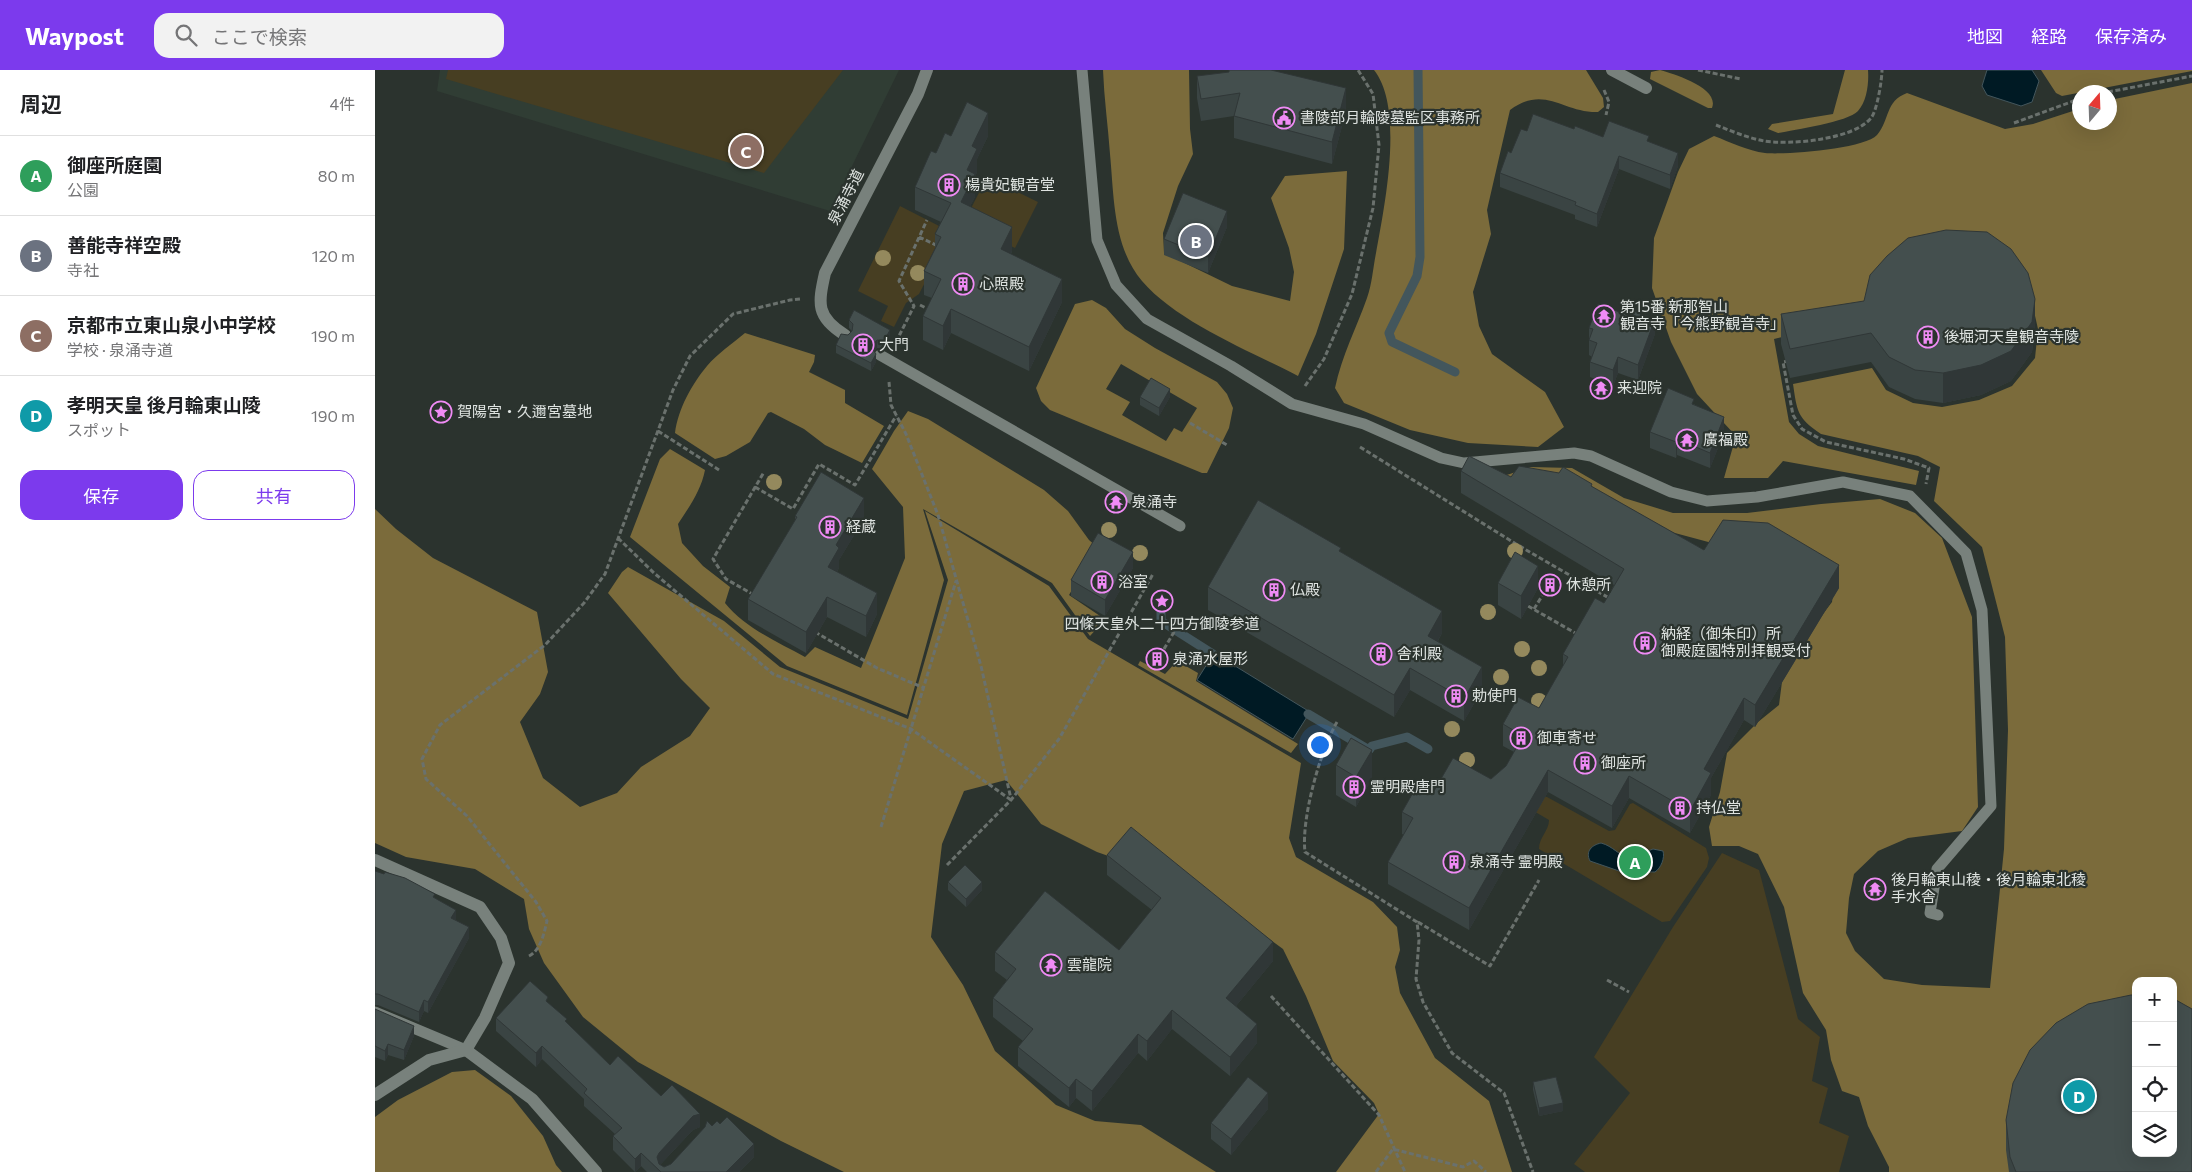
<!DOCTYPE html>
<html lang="ja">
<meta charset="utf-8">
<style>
body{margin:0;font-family:Commissioner,"Noto Sans JP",sans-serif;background:#f2f2f2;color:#202124}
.controls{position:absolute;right:15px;bottom:15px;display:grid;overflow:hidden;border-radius:10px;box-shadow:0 5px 20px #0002}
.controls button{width:45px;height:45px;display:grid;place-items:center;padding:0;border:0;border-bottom:1px solid #e0e0e0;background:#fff;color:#202124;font:25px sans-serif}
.compass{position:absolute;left:1697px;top:15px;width:45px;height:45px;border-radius:50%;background:#fff;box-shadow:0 5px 20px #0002;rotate:19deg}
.you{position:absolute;left:944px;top:674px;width:18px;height:18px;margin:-12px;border:4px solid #fff;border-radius:50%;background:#1a73e8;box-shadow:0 0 0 8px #1a73e833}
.badge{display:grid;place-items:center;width:32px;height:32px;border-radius:50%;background:#7c3aed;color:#fff;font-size:16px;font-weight:700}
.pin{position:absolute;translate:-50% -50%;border:2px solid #fff;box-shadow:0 1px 5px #0006}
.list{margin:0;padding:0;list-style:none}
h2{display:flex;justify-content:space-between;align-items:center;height:65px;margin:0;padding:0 20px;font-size:21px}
h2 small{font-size:16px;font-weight:400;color:#757577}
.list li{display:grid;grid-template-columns:32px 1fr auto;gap:15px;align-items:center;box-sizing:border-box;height:80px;padding:0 20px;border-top:1px solid #e0e0e0}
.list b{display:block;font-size:19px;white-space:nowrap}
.list p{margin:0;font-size:16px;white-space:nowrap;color:#757577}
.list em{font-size:16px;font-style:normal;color:#757577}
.actions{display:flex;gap:10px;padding:15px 20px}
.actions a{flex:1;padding:11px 0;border:1px solid #7c3aed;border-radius:15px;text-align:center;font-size:18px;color:#7c3aed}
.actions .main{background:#7c3aed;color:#fff}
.icon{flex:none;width:28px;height:28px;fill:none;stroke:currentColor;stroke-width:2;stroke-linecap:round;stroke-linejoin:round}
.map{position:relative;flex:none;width:1817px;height:1102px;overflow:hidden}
header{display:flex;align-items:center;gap:30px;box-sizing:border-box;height:70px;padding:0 25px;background:#7c3aed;color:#fff}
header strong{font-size:24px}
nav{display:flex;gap:28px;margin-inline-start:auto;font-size:18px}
.search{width:350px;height:45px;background:#f2f2f2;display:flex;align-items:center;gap:12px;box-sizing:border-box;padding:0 18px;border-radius:15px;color:#757577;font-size:19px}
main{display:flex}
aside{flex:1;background:#fff}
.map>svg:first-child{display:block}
.built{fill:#303d34}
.green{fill:#473e22}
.forest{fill:#7b6b3b;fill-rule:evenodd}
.water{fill:#001a24;stroke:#43565c}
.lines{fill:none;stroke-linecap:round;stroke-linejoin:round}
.stream{stroke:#43565c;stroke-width:9}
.path{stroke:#6a716d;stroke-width:3;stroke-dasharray:5 2.5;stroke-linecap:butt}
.service{stroke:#78817c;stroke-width:11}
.minor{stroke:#78817c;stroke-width:12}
.tree{fill:#94895d}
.wall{fill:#3a4443}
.shaded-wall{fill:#303737}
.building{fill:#444f4e;stroke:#303737}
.labels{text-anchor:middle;stroke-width:4.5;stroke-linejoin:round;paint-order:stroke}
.poi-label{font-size:15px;fill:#dee3e0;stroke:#2b332e;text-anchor:start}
.street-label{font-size:15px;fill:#dee3e0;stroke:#2b332e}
</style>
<header>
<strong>Waypost</strong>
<div class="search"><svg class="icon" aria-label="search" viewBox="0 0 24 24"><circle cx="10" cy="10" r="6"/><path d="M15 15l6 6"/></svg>ここで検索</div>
<nav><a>地図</a><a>経路</a><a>保存済み</a></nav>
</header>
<main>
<aside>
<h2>周辺<small>4件</small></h2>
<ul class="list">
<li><span class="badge" style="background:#2e9e5b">A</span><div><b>御座所庭園</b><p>公園</p></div><em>80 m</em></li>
<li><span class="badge" style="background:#6b7280">B</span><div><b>善能寺祥空殿</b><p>寺社</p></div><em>120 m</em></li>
<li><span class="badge" style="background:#8d6e63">C</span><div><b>京都市立東山泉小中学校</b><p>学校 · 泉涌寺道</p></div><em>190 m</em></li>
<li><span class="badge" style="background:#0f9aa8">D</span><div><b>孝明天皇 後月輪東山陵</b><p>スポット</p></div><em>190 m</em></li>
</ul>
<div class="actions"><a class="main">保存</a><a>共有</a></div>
</aside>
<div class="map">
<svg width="1817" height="1102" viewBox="0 0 1817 1102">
<rect width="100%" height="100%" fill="#2b332e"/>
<!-- built -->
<path class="built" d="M 65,0 L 524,0 L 455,141 L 62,21 Z"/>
<!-- green -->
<path class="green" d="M 73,0 L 468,0 L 389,103 L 71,9 Z
M 612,107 L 663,132 L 640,178 L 599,158 L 569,161 L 555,188 L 561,191 L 544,224 L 531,233 L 519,257 L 506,251 L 513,236 L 483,221 L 525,136 L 568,158 L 587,156 Z
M 1167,727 L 1172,727 L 1234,761 L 1240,760 L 1255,734 L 1258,733 L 1331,778 L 1334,788 L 1332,797 L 1295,851 L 1287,852 L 1164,779 C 1164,767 1174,761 1174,750 L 1157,740 Z
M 1347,783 L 1384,800 L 1423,949 L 1445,967 L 1437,1011 L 1453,1018 L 1444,1053 L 1474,1066 L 1464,1102 L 1210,1102 L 1199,1094 L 1255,1023 L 1219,987 L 1298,857 Z"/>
<!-- forest -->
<path class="forest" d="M 728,0 L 814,0 L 815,59 L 818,84 L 803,116 L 788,163 L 789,183 L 857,216 L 915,231 L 919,202 L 914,178 L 896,128 L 910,106 L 972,101 L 969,179 L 941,264 L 923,306 C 875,281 802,252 767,211 C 738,177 739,126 735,84 C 733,56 729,28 728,0 Z
M 999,0 L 1211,0 L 1228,28 L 1229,37 L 1223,42 C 1188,43 1170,14 1135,40 L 1112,140 L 1116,164 L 1098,222 L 1104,256 L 1117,284 L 1170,322 L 1189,357 L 1163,377 L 1093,373 L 1035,360 L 969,333 L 960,318 C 967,285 981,259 992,228 C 997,214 998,198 1001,183 C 1009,138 1030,39 999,0 Z
M 1285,0 C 1299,4 1345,18 1337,38 L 1333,38 L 1275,9 L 1276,2 Z
M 1470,0 L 1493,0 C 1494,13 1492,31 1483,41 C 1473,52 1419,60 1403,63 L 1393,59 L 1397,54 L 1458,44 Z
M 1666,0 L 1817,0 L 1817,1 L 1687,26 L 1681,23 Z
M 1817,13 L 1817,1102 L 1514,1102 L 1514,1097 L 1493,1056 L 1484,1027 L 1467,1021 L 1456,990 L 1451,960 L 1428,923 L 1409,837 L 1383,784 L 1364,776 L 1337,776 L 1334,757 L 1345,722 L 1352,683 L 1383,652 L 1404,635 L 1408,604 L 1433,564 L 1457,532 L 1460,506 L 1110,412 L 1156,397 L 1197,398 L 1249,428 L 1298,443 L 1372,443 L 1446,434 L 1505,429 L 1540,443 L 1567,468 L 1597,547 L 1603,737 L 1587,761 L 1533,768 L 1503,781 L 1479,804 L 1474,828 L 1471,863 L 1480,881 L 1509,909 L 1547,915 L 1615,918 L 1629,779 L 1633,660 L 1630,567 L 1607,477 L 1559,431 L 1565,397 L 1543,386 L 1446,364 C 1422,348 1422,341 1418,314 L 1497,298 L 1511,320 L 1538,333 L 1567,337 L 1604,330 L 1637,316 L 1660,288 L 1663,259 L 1656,228 L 1492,231 L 1429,262 L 1399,269 L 1414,352 L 1424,364 L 1443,376 L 1544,401 L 1541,415 L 1408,391 L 1393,408 L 1349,408 L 1361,366 L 1322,324 L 1296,272 L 1277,218 L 1279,168 L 1303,102 L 1314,79 L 1339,66 C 1355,72 1373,81 1390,83 C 1410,85 1489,79 1502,65 C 1515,50 1510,31 1532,23 L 1630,59 L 1658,54 L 1704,39 L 1704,52 L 1734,52 L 1735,30 ZM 1761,911 L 1798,911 L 1798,1083 L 1761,1083 Z
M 717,230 L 731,238 L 750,259 L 780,278 L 842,312 L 852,324 L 858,338 L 854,358 L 832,403 L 827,403 L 675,340 L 666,331 L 661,318 L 700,234 ZM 746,294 L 822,338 L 807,362 L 799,358 L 791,371 L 747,345 L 755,332 L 731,319 Z
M 370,263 L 440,285 L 439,292 L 434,302 L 470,320 L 470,333 L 509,356 L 487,393 L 450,375 L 429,359 L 396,342 L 393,343 L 375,372 L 351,386 L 340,389 L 300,363 C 303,339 317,314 332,296 C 342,284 358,273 370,263 Z
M 533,341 L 553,349 L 669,420 L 693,441 L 714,470 L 722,477 L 694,525 L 728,548 L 724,556 L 715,566 L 677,513 L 548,439 L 569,510 L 532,645 L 412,596 L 255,467 L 285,389 L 295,379 L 330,400 C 326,421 314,437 303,454 L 307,473 L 328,496 L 355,517 L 350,533 C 370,558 403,572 430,587 L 440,577 L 486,598 L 530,488 L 528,437 L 497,399 L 519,361 Z
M 0,439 L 21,459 L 58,488 L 162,542 L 173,602 L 165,624 L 145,652 L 168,708 L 205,737 L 242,723 L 266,697 L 315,666 L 335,638 L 306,609 L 233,523 L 247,502 L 253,497 L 349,551 L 405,597 L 533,649 L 573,510 L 550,441 L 674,516 L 713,569 L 926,693 L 914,768 L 921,787 L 998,832 L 1022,857 L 1025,880 L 1020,897 L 1025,923 L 1060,988 L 1114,1031 L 1137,1102 L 961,1102 L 1004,1044 L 999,1033 L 958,991 L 931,926 L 908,879 L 848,835 L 785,804 L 722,782 L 666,754 L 631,710 L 589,721 L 567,774 L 556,867 L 588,915 L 620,981 L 681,1035 L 720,1051 L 766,1055 L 841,1102 L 469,1102 L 406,1071 L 263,992 L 208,947 L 169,893 L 154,859 L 149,829 L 100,799 L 31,787 L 0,773 Z
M 765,591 L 790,604 L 802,591 L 823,603 L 821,611 L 923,674 L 916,683 L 763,595 Z
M 100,1000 L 136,1026 L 168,1066 L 181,1095 L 187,1102 L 0,1102 L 0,1047 L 23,1030 L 77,1002 Z"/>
<!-- water -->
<path class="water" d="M 1612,0 L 1657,0 L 1664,11 L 1657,32 L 1646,36 L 1612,25 L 1607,16 Z
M 839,583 L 935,642 L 918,669 L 822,610 Z
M 1226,773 C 1238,776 1244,786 1255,788 L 1278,779 L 1288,781 C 1290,788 1286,798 1280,802 L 1247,802 L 1215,791 C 1210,781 1217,775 1226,773 Z"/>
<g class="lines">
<!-- stream -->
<path class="stream" d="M 1043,0 L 1045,187 L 1042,206 L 1014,263 L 1017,272 L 1080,302
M 786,539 L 786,551 L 838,584
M 933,644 L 994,680 L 997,676 L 1032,667 L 1053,679"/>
<!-- path -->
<path class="path" d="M 1323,0 L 1366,9
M 1229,20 L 1234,32 L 1231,45
M 1733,22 L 1817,6
M 1639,53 L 1704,29
M 1341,55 C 1356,61 1373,68 1389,71 C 1415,75 1478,70 1496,48 C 1502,41 1507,10 1507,0
M 544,167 L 563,176
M 545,235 L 555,240
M 521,272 L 539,236 L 524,211 L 552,150
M 1414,291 L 1408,292 L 1418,345 L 1427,359 L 1451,372 L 1529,389 L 1554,398 L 1551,414
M 514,312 L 516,335 L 531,364 L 563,445 L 606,596 L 636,729
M 930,316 L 949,289 L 977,224 L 998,138 L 1004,75 L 998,24 L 983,0
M 815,353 L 852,375
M 283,361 L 344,400
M 985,377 L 1141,474 L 1234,528
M 380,417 L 418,439 L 444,394 L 480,415 L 521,346
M 243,468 L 279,503 L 398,604 L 536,659 L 636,730
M 379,525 L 351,509 L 338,489 L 389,402
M 1153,536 L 1202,564
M 1159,539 L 1167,526
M 440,562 L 502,598 L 549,618
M 789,579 L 802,557
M 962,652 C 945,681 926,749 930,782 L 1042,852 L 1044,870 L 1041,909 L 1048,932 L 1077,983 L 1129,1023 L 1158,1102
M 506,757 L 581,511
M 572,795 L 636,730 L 684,669 L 778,504
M 1043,852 L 1115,896 L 1164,810
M 154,886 C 166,880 169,863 172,851 L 161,832 L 92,746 L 51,709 L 47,689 L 65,655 L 170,575 L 209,533 L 230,504 L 298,320 L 315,286 L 358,244 L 415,230 L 426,229
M 1232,910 L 1254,922
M 896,926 L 1004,1045 L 1030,1102
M 1001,1102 L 1018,1079 L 1088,1097 L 1099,1091 L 1111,1102"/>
<!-- service -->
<path class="service" d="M 707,0 L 722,170 L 741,215 L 772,249 L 856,296 L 917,334 L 989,354 L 1066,388 L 1089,393 L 1199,383 L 1216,386 L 1296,422 L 1332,431 L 1382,427 L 1468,412 L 1535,426 L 1591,483 L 1607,540 L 1616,736 L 1562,799 L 1555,843 L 1563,845
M 505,285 L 805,456
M 0,942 L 91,980"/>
<!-- minor -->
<path class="minor" d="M 1237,0 L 1271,18
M 470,265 C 441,247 443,234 450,203 L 543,24 L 552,0
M 0,790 L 105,837 L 126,868 L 134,893 L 110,948 L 91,980 L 54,990 L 0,1025
M 91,980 L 157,1029 L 221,1102"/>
</g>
<!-- trees -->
<g class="tree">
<circle cx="508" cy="188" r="8"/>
<circle cx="543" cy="203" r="8"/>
<circle cx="399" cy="412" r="8"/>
<circle cx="734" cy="460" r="8"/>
<circle cx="1140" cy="481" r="8"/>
<circle cx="765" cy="483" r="8"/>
<circle cx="1113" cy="542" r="8"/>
<circle cx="1147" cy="579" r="8"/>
<circle cx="1164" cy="598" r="8"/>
<circle cx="1126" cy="607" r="8"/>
<circle cx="1164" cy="631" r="8"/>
<circle cx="1077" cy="659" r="8"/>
<circle cx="1092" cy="690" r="8"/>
</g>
<!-- wall -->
<path class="wall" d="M 822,6 L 971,41 L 957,94 L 859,68 L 859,46 L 826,51 L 822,28 Z
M 1199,59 L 1228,67 L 1274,72 L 1303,96 L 1295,119 L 1244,99 L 1222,157 L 1200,149 L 1200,145 L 1125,117 L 1125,103 L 1136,83 Z
M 576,66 L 613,66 L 602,89 L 602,102 L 600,107 L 600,127 L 595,136 L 637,181 L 636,184 L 687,232 L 654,301 L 576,263 L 568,280 L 548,270 L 548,246 L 557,228 L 549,225 L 549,201 L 560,179 L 560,164 L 566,152 L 540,140 L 540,117 L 561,83 Z
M 852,157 L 833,203 L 789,185 L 789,169 Z
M 1406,244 L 1660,258 L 1657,282 L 1636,311 L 1606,325 L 1568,333 L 1540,329 L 1514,317 L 1496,292 L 1415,308 L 1406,274 Z
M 474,250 L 515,268 L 509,279 L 502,278 L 499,281 L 501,292 L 496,301 L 461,283 L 461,275 L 477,261 L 474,258 Z
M 1214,258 L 1280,264 L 1263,310 L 1243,303 L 1238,316 L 1215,307 L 1215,292 L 1217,287 L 1214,285 Z
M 765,327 L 795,327 L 784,346 L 765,335 Z
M 1319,334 L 1349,363 L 1335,398 L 1302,385 L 1301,388 L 1275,378 L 1275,362 Z
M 1086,401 L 1217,417 L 1329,480 L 1464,518 L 1380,657 L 1369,650 L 1336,708 L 1336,725 L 1315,763 L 1254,728 L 1237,758 L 1173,722 L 1094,860 L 1013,814 L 1013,792 L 1029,765 L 1027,764 L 1027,742 L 1059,721 L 1116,709 L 1131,696 L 1139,682 L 1128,676 L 1128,654 L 1164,638 L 1188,597 L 1188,584 L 1229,533 L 1239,515 L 1086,423 Z
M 420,446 L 489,449 L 464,490 L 464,498 L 462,502 L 502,544 L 491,567 L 452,547 L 431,583 L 373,550 L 373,529 L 420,451 Z
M 966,482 L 1067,563 L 1063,571 L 1107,620 L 1089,651 L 1035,620 L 1019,647 L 833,540 L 833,517 Z
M 758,498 L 730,546 L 696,526 L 696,510 Z
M 1123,513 L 1163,518 L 1146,549 L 1123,535 Z
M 961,695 L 997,709 L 981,737 L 961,725 Z
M 732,785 L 898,891 L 861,936 L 882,973 L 855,1006 L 797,959 L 772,991 L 763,983 L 717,1041 L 701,1028 L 694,1037 L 643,996 L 643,977 L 648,971 L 618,947 L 618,928 L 632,910 L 620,901 L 620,882 L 744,880 L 777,840 L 732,805 Z
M 0,801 L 60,828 L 81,850 L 94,868 L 53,943 L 49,941 L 44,952 L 3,935 L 0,935 Z
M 573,812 L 607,820 L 591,837 L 573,820 Z
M 173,933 L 192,953 L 235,995 L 286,1026 L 325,1057 L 318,1060 L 285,1095 L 289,1097 L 296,1094 L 337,1056 L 379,1087 L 364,1102 L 272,1102 L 266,1096 L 260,1102 L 238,1080 L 238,1066 L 240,1064 L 209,1036 L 209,1029 L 167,989 L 161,997 L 121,961 L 121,948 Z
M 0,939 L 39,966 L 29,990 L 13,985 L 10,991 L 0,987 Z
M 1158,1012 L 1188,1041 L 1164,1046 L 1158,1020 Z
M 893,1039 L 856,1085 L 836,1069 L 836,1053 Z
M 1631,1050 L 1817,1102 L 1634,1102 L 1631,1080 Z"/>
<!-- shaded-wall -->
<path class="shaded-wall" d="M 971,18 L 971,41 L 957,94 L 957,72 Z
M 613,43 L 613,66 L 602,89 L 602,102 L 600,107 L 600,127 L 586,155 L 586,132 L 597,76 Z
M 1303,83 L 1303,96 L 1295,119 L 1295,105 Z
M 1244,86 L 1244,99 L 1222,157 L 1222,144 Z
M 852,141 L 852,157 L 833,203 L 833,187 Z
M 637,157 L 637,181 L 626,202 L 626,179 Z
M 687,209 L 687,232 L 654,301 L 654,277 Z
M 1660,229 L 1660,258 L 1657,282 L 1636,311 L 1606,325 L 1568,333 L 1568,303 Z
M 576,239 L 576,263 L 568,280 L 568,256 Z
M 1280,249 L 1280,264 L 1263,310 L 1263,295 Z
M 515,260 L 515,268 L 509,279 L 509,271 Z
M 502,270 L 502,278 L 498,282 L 498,274 Z
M 501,284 L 501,292 L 496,301 L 496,293 Z
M 1243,287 L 1243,303 L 1238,316 L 1238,300 Z
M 795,319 L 795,327 L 784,346 L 784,338 Z
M 1349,347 L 1349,363 L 1335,398 L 1335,383 Z
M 1302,369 L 1302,385 L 1301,388 L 1301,372 Z
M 489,428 L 489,449 L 464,490 L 464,498 L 453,517 L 453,497 L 461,475 Z
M 758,482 L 758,498 L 730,546 L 730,530 Z
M 1464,495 L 1464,518 L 1380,657 L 1380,635 Z
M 1163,496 L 1163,518 L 1146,549 L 1146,526 Z
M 502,523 L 502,544 L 491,567 L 491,546 Z
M 452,527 L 452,547 L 431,583 L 431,562 Z
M 1067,541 L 1067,563 L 1053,588 L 1053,566 Z
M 1107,597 L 1107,620 L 1089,651 L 1089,629 Z
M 1035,598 L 1035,620 L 1019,647 L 1019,625 Z
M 1369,628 L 1369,650 L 1336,708 L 1336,725 L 1315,763 L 1315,741 L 1329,699 Z
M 997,680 L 997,709 L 981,737 L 981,707 Z
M 1173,700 L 1173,722 L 1094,860 L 1094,838 Z
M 1254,706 L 1254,728 L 1237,758 L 1237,736 Z
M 607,812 L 607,820 L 591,837 L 591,829 Z
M 81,840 L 81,850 L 76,848 Z
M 94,857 L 94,868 L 53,943 L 53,932 Z
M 898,872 L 898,891 L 851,948 L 851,928 Z
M 49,930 L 49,941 L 44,952 L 44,942 Z
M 797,940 L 797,959 L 772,991 L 772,971 Z
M 882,954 L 882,973 L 855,1006 L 855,987 Z
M 39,956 L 39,966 L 29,990 L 29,980 Z
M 763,964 L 763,983 L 717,1041 L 717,1021 Z
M 13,974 L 13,985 L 10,991 L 10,981 Z
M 167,976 L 167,989 L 161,997 L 161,983 Z
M 701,1009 L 701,1028 L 694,1037 L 694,1018 Z
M 893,1023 L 893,1039 L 856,1085 L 856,1069 Z
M 1188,1033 L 1188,1041 L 1164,1046 L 1164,1038 Z
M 325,1044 L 325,1057 L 318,1060 L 284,1096 L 282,1087 L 284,1083 L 318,1046 Z
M 379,1074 L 379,1087 L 364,1102 L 351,1102 Z
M 266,1083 L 266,1096 L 260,1102 L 260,1089 Z"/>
<!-- building -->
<path class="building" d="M 854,0 L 896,0 L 971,18 L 957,72 L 859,46 L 865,23 L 826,29 L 822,6 L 854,2 Z
M 592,32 L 613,43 L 597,76 L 602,79 L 592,100 L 600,104 L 586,132 L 637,157 L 626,179 L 687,209 L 654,277 L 576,239 L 568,256 L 548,246 L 566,209 L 549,201 L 566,167 L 560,164 L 576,133 L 540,117 L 556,81 L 561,83 L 570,63 L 576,66 Z
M 1158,44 L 1199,59 L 1200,56 L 1228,67 L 1234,51 L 1274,66 L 1272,71 L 1303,83 L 1295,105 L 1244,86 L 1222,144 L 1200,135 L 1201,132 L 1125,103 L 1133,81 L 1136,83 L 1146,59 L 1152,61 Z
M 808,123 L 852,141 L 833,187 L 789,169 Z
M 1571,160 L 1612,162 L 1636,179 L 1653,203 L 1660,229 L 1657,252 L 1636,281 L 1606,295 L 1568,303 L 1540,300 L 1514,287 L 1496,263 L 1415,279 L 1406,244 L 1489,231 L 1495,205 L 1512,186 L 1533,168 Z
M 1223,234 L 1247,243 L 1249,237 L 1280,249 L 1263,295 L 1243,287 L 1238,300 L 1215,292 L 1222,273 L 1214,270 L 1218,259 L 1214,258 Z
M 479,240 L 515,260 L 509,271 L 502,270 L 498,274 L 498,280 L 501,284 L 496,293 L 461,275 L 466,264 L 473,265 L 477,261 L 478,254 L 474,250 Z
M 776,308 L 795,319 L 784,338 L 765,327 Z
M 1293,318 L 1319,329 L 1317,334 L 1349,347 L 1335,383 L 1302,369 L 1301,372 L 1275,362 Z
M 1094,386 L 1136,407 L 1144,396 L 1184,403 L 1188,397 L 1217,414 L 1216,416 L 1329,480 L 1348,450 L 1393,453 L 1464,495 L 1380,635 L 1369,628 L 1329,699 L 1336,703 L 1315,741 L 1254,706 L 1237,736 L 1173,700 L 1094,838 L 1013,792 L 1038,748 L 1027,742 L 1044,712 L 1059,721 L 1078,688 L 1116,709 L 1131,696 L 1148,666 L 1128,654 L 1143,627 L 1164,638 L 1193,587 L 1188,584 L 1220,528 L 1229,533 L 1249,499 L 1086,401 Z
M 446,402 L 489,428 L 461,475 L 464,478 L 453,497 L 502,523 L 491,546 L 452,527 L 431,562 L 373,529 L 422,447 L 420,446 Z
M 883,430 L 966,478 L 964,481 L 1067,541 L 1053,566 L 1107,597 L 1089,629 L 1035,598 L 1019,625 L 833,517 Z
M 723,463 L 758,482 L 730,530 L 696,510 Z
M 1140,482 L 1163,496 L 1146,526 L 1123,513 Z
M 976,668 L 997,680 L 981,707 L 961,695 Z
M 756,757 L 898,872 L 851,928 L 882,954 L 855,987 L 797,940 L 772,971 L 763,964 L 717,1021 L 701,1009 L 694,1018 L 643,977 L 658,959 L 618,928 L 641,899 L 620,882 L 670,821 L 744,880 L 786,828 L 732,785 Z
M 590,795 L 607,812 L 591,829 L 573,812 Z
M 0,801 L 9,804 L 10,802 L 30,808 L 60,824 L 58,827 L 81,840 L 76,848 L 94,857 L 53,932 L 49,930 L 44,942 L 3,924 L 0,924 Z
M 155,911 L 173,927 L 171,931 L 192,949 L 190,951 L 235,995 L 243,986 L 286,1026 L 297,1015 L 325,1044 L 318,1046 L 284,1083 L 282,1087 L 284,1094 L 289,1097 L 296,1094 L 330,1057 L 332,1051 L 337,1056 L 342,1051 L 345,1054 L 352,1047 L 379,1074 L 351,1102 L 286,1102 L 266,1083 L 260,1089 L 238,1066 L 247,1058 L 209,1023 L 212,1019 L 167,976 L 161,983 L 121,948 Z
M 1756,925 L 1761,925 L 1761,1083 L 1798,1083 L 1798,930 L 1801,930 L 1817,939 L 1817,1102 L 1641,1102 L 1635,1087 L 1631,1050 L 1638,1013 L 1655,980 L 1681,953 L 1713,934 Z
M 0,939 L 39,956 L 29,980 L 13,974 L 10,981 L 0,976 Z
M 873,1007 L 893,1023 L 856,1069 L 836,1053 Z
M 1181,1007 L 1188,1033 L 1164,1038 L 1158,1012 Z"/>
<!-- icons -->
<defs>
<g id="civic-ring" transform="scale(1.125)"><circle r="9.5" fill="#2b332e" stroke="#f08bf5" stroke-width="1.5"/><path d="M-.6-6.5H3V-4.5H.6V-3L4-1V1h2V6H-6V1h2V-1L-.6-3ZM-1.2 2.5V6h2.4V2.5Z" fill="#f08bf5"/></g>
<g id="building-ring" transform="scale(1.125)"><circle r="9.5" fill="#2b332e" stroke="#f08bf5" stroke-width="1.5"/><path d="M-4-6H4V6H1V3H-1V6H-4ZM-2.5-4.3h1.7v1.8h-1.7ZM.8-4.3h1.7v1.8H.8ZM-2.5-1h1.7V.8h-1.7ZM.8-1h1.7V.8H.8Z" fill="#f08bf5"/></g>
<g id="temple-ring" transform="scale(1.125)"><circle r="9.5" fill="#2b332e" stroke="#f08bf5" stroke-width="1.5"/><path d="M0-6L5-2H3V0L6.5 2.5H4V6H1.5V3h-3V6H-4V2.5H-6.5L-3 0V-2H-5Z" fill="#f08bf5"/></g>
<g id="sight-ring" transform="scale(1.125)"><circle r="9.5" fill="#2b332e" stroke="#f08bf5" stroke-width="1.5"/><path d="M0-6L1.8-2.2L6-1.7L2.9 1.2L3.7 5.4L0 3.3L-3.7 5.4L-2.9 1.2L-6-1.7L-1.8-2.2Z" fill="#f08bf5"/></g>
</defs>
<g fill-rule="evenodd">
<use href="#civic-ring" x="909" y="48"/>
<use href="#building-ring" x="574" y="115"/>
<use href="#building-ring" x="588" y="214"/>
<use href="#temple-ring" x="1229" y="246"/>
<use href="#building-ring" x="1553" y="267"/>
<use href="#building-ring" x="488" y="275"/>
<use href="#temple-ring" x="1226" y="318"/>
<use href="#sight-ring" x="66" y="342"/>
<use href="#temple-ring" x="1312" y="370"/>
<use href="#temple-ring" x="741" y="432"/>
<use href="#building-ring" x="455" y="457"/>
<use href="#building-ring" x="727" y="512"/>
<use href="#building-ring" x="1175" y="515"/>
<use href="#building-ring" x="899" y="520"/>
<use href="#sight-ring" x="787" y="531"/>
<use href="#building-ring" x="1270" y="573"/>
<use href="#building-ring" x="1006" y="584"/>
<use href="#building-ring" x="782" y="589"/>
<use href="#building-ring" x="1081" y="626"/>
<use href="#building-ring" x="1146" y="668"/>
<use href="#building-ring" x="1210" y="693"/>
<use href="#building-ring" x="979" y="717"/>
<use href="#building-ring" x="1305" y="738"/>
<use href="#building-ring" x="1079" y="792"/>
<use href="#temple-ring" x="1500" y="819"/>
<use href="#temple-ring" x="676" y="895"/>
</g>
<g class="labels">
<!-- poi labels -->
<g class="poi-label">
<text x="925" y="53">書陵部月輪陵墓監区事務所</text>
<text x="590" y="120">楊貴妃観音堂</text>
<text x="604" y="219">心照殿</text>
<text x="1245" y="242">第15番 新那智山<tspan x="1245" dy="17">観音寺「今熊野観音寺」</tspan></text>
<text x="1569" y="272">後堀河天皇観音寺陵</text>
<text x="504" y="280">大門</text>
<text x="1242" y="323">来迎院</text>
<text x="82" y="347">賀陽宮・久邇宮墓地</text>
<text x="1328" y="375">廣福殿</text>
<text x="757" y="437">泉涌寺</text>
<text x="471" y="462">経蔵</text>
<text x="743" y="517">浴室</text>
<text x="1191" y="520">休憩所</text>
<text x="915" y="525">仏殿</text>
<text x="787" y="559" text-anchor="middle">四條天皇外二十四方御陵参道</text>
<text x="1286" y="569">納経（御朱印）所<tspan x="1286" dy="17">御殿庭園特別拝観受付</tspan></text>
<text x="1022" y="589">舎利殿</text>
<text x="798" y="594">泉涌水屋形</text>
<text x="1097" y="631">勅使門</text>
<text x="1162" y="673">御車寄せ</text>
<text x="1226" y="698">御座所</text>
<text x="995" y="722">霊明殿唐門</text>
<text x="1321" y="743">持仏堂</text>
<text x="1095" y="797">泉涌寺 霊明殿</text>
<text x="1516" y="815">後月輪東山稜・後月輪東北稜<tspan x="1516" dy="17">手水舎</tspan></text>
<text x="692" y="900">雲龍院</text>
</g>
<!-- street labels -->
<g class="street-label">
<text transform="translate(471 127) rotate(-63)" y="5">泉涌寺道</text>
</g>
</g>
</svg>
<div class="controls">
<button>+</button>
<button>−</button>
<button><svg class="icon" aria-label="locate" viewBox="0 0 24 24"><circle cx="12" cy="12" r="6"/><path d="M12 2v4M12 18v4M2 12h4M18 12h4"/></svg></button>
<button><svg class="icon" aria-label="layers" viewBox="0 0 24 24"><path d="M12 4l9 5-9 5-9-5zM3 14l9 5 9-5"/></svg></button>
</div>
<svg class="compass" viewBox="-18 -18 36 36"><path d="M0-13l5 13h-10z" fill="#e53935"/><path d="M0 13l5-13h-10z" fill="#757577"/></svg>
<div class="you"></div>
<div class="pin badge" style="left:1260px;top:792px;background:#2e9e5b">A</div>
<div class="pin badge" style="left:821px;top:171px;background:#6b7280">B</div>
<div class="pin badge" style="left:371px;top:81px;background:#8d6e63">C</div>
<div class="pin badge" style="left:1704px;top:1026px;background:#0f9aa8">D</div>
</div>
</main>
